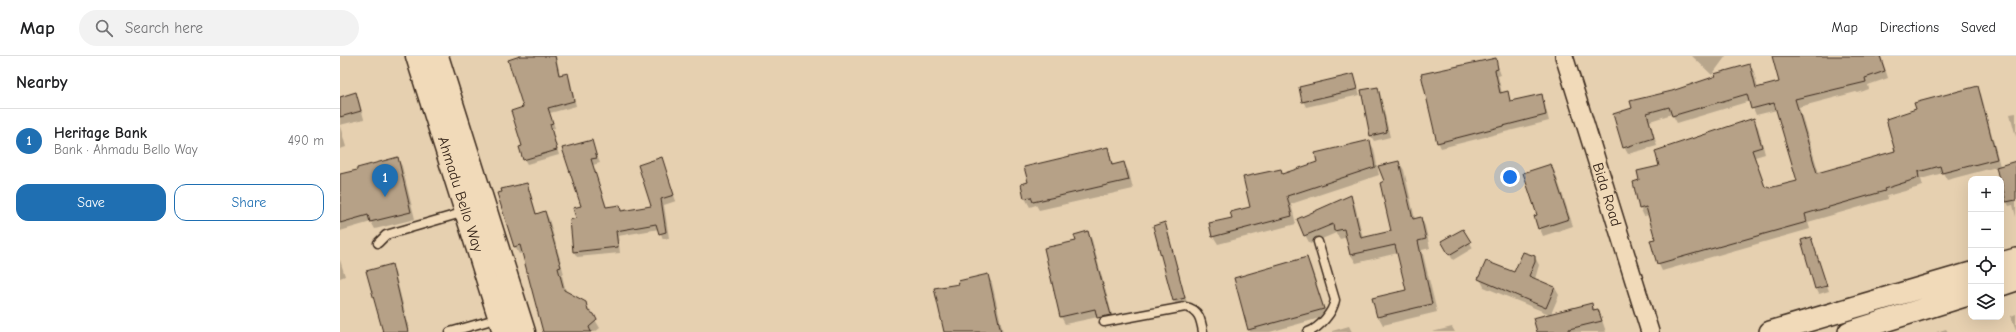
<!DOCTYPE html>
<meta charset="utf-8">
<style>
body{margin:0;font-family:"Comic Neue",sans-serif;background:#f2f2f2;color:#202124}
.controls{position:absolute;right:12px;bottom:12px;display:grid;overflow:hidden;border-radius:8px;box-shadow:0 4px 16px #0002}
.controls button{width:36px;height:36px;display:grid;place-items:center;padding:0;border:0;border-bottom:1px solid #e0e0e0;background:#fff;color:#202124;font:20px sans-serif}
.you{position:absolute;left:1170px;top:121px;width:14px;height:14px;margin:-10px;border:3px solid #fff;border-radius:50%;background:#1a73e8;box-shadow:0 0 0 6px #1a73e833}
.badge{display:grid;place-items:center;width:26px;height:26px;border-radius:50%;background:#1f6fb2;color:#fff;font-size:13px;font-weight:700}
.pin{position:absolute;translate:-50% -33px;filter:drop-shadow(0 1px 2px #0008)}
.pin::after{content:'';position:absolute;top:21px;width:14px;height:12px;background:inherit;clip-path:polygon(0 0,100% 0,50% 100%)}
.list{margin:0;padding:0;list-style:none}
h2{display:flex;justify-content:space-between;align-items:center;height:52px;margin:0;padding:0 16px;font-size:17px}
h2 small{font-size:13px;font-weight:400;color:#757577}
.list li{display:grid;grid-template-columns:26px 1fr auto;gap:12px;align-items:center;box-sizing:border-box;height:64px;padding:0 16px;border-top:1px solid #e0e0e0}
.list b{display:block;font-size:15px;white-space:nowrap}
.list p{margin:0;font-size:13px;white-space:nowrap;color:#757577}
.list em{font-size:13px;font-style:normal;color:#757577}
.actions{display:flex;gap:8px;padding:12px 16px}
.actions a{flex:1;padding:9px 0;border:1px solid #1f6fb2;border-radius:12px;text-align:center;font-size:14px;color:#1f6fb2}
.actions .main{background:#1f6fb2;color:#fff}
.icon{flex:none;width:22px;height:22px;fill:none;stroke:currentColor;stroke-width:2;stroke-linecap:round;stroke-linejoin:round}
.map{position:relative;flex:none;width:1676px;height:276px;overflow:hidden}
header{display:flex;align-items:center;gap:24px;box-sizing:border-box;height:56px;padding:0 20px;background:#fff;border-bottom:1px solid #e0e0e0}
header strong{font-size:19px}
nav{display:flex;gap:22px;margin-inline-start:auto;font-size:14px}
.search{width:280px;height:36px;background:#f2f2f2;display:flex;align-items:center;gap:10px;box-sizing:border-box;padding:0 14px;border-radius:22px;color:#757577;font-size:15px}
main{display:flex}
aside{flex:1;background:#fff}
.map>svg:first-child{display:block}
.shadow{fill:#0003}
.building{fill:#b6a187;stroke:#3b2a1e}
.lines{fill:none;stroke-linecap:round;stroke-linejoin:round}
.service-casing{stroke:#3b2a1e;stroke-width:11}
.minor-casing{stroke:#3b2a1e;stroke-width:20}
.tertiary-casing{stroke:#3b2a1e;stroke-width:24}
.primary-casing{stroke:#3b2a1e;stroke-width:25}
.service{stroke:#f1dab9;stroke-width:8}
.minor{stroke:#f1dab9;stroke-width:17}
.tertiary{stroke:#f1dab9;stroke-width:21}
.primary{stroke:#f1dab9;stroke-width:22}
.labels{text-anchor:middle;stroke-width:3.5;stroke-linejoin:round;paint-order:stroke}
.street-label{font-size:15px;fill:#3b2a1e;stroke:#f1dab9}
</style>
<header>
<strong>Map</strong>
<div class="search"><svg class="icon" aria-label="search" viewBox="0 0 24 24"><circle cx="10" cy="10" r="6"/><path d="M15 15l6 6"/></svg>Search here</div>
<nav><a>Map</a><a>Directions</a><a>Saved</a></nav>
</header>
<main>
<aside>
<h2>Nearby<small></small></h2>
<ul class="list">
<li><span class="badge">1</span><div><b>Heritage Bank</b><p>Bank · Ahmadu Bello Way</p></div><em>490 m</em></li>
</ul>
<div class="actions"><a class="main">Save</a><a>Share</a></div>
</aside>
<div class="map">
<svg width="1676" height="276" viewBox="0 0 1676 276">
<rect width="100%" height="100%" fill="#e6d0b0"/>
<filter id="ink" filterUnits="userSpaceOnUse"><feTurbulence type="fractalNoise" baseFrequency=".025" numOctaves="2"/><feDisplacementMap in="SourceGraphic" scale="8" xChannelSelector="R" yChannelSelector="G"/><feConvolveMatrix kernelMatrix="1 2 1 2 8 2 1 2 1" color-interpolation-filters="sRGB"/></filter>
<g filter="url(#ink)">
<!-- shadow -->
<path class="shadow" d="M 180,0 L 216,0 L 220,19 L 227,18 L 230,23 L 236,50 L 210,57 L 215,72 L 212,73 L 219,99 L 187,108 L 184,103 L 184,52 Z
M 1352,0 L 1386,0 L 1372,19 Z
M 1433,0 L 1541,0 L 1548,22 L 1528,29 L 1529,33 L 1518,37 L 1516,36 L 1459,51 L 1479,117 L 1556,95 L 1577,54 L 1637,31 L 1641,38 L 1660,110 L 1607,124 L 1603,117 L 1581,123 L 1583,130 L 1547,140 L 1548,143 L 1468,166 L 1470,173 L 1322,215 L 1318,207 L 1316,184 L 1309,159 L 1304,160 L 1300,152 L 1301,125 L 1320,110 L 1413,64 L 1418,71 L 1425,98 L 1415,101 L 1426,132 L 1429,133 L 1458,125 L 1437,54 L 1416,59 L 1410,45 L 1337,67 L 1332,58 L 1310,65 L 1317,90 L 1288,98 L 1284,91 L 1293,53 L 1332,36 L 1376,21 L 1375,19 L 1410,9 L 1414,16 L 1418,33 L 1440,27 Z
M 1155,3 L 1161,19 L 1158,20 L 1162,37 L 1167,36 L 1171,46 L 1201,39 L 1204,45 L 1209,65 L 1101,92 L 1098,86 Z
M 1014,19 L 1020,39 L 966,51 L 963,45 Z
M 1037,32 L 1040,37 L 1050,81 L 1034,85 L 1031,80 Z
M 15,38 L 19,45 L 24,63 L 0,69 L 0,41 Z
M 1676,57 L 1676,81 L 1670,58 Z
M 0,70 L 6,91 L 0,93 Z
M 251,85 L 260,107 L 253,109 L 267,152 L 279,150 L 283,156 L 312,151 L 321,102 L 336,145 L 324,149 L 329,182 L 323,183 L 319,173 L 278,180 L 280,197 L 237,201 L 234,196 L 237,163 L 242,150 Z
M 1029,85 L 1034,93 L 1039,119 L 951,148 L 956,168 L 878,188 L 873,180 L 893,163 L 911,152 L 940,114 L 943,118 L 978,107 Z
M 767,93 L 774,110 L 784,107 L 789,116 L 793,133 L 699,154 L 696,149 L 690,151 L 685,142 L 682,129 Z
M 58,103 L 62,110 L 75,163 L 35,173 L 31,166 L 0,175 L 0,120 Z
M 1059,106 L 1064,114 L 1075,163 L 1081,162 L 1085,170 L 1090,192 L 1082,194 L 1097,256 L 1043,269 L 1038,260 L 1067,235 L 1058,197 L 1016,207 L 1011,199 L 1007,181 L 1000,183 L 996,177 L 970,188 L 965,179 L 1011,141 L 1015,149 L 1023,182 L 1052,176 L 1045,126 Z
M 1210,109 L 1215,116 L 1233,170 L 1203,180 L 1195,161 L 1199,160 Z
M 1676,125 L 1676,161 L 1673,149 L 1669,150 L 1667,146 L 1662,128 Z
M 186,128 L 190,135 L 197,159 L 205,156 L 209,163 L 224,218 L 222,219 L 226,236 L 245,247 L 250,260 L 248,252 L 260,272 L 255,276 L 203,276 L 183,197 L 179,198 L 175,191 L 159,138 Z
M 824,167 L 827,173 L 847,247 L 837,250 L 834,245 L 814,170 Z
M 1123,174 L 1133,192 L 1113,204 L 1102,186 Z
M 748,176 L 752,184 L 774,266 L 762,269 L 758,261 L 725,268 L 721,261 L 737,185 Z
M 1471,182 L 1489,235 L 1479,238 L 1476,232 Z
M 1195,201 L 1199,209 L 1195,223 L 1215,232 L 1219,239 L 1211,258 L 1251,248 L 1261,261 L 1266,276 L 1198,276 L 1209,258 L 1144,231 L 1140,223 L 1175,218 Z
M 967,202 L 971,210 L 987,260 L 930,276 L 910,276 L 909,273 Z
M 0,204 L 5,220 L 0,222 Z
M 51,210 L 55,217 L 70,276 L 44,276 Z
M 647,219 L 652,227 L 663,276 L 605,276 L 620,229 Z
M 1676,258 L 1676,274 L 1671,260 Z
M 1009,270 L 1012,276 L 992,276 L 992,275 Z
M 1112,271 L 1115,276 L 1092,276 Z
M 1606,273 L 1608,276 L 1596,276 Z"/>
<!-- building -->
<path class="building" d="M 180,0 L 215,0 L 219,19 L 228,17 L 234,45 L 208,52 L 213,67 L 210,68 L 217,94 L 183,104 L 179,91 L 182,90 L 171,55 L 183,51 L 168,4 Z
M 1432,0 L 1540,0 L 1545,15 L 1525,22 L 1526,26 L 1455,43 L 1477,117 L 1555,95 L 1546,63 L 1576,53 L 1574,47 L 1638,30 L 1657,103 L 1602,117 L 1600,110 L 1578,116 L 1579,122 L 1544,133 L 1545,135 L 1465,158 L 1467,166 L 1317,208 L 1310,184 L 1315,183 L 1306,151 L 1299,153 L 1293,126 L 1299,124 L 1297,115 L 1319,110 L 1315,95 L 1414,62 L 1422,91 L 1412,94 L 1425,131 L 1428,130 L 1429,132 L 1457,125 L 1434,47 L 1411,53 L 1407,38 L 1332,60 L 1329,51 L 1307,57 L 1314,82 L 1283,92 L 1273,58 L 1292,52 L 1290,45 L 1332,35 L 1376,20 L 1374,18 L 1410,8 L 1416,32 L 1439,26 Z
M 1156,2 L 1158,13 L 1155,14 L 1160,37 L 1168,35 L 1170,45 L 1202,38 L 1206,59 L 1097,87 L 1081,18 Z
M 1014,18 L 1018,33 L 962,46 L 959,31 Z
M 1038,31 L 1047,76 L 1030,80 L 1021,34 Z
M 16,36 L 21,55 L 0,61 L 0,41 Z
M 252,84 L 257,102 L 251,103 L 266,151 L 280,149 L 281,155 L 311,150 L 298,109 L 322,101 L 334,139 L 321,143 L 326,176 L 319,178 L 316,168 L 276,175 L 278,191 L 233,196 L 230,164 L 236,162 L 233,152 L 241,150 L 222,92 Z
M 1030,84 L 1035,111 L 947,140 L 952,160 L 872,181 L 869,167 L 892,162 L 890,156 L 910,151 L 903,121 L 941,113 L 942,118 L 977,106 L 975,97 Z
M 768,91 L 772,109 L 784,106 L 789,124 L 693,146 L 691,141 L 684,142 L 681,128 L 688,126 L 684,111 Z
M 58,101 L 71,156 L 30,166 L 28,159 L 0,167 L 0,118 L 17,114 L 17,112 Z
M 1059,105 L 1073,163 L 1081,161 L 1086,183 L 1078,185 L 1092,248 L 1037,261 L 1032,242 L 1066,234 L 1055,189 L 1010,199 L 1004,173 L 994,175 L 993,168 L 964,180 L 957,163 L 1011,139 L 1021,182 L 1051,175 L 1040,127 L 1044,125 L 1038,110 Z
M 1676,105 L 1676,144 L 1666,146 L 1661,123 L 1659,123 L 1656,111 Z
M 1211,108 L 1229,163 L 1198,173 L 1194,160 L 1197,159 L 1183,117 Z
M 187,127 L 196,158 L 205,155 L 221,211 L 218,212 L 224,234 L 246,246 L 248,255 L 254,258 L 257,264 L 249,271 L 251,276 L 203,276 L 180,189 L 174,191 L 157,137 L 162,136 L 161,133 Z
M 825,166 L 845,242 L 833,245 L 813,170 Z
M 1123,173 L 1131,186 L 1109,199 L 1101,185 Z
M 748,175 L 771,259 L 757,262 L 755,253 L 720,261 L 704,192 L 736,185 L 734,179 Z
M 1471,181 L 1487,230 L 1475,233 L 1461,184 Z
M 1183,196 L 1195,200 L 1195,206 L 1189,220 L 1215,231 L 1206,252 L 1138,223 L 1146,205 L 1174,216 Z
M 967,201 L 984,253 L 908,274 L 894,222 Z
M 52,208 L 68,276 L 43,276 L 26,215 Z
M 648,218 L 661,276 L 604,276 L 594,232 L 619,228 L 618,225 Z
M 1252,247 L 1253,254 L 1258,253 L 1262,265 L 1229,273 L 1229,276 L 1197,276 L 1193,262 Z"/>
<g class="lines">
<!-- service casing -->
<g class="service-casing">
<path id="service" d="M 38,187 L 46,179 L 125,156
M 764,266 L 845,251 C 859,253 861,264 863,276
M 110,276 L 159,262
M 968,276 C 980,272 993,256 995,244 L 978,186"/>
</g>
<!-- minor casing -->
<g class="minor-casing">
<g id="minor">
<path id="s1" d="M 1224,0 L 1310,276"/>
</g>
</g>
<!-- tertiary casing -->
<g class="tertiary-casing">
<path id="tertiary" d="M 1661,207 L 1676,203
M 1661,229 L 1676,224
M 1430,276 L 1631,217
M 1509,276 L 1631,238"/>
</g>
<!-- primary casing -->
<g class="primary-casing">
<g id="primary">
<path id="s2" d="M 77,0 L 164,276"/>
<path d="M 97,0 L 184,276"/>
</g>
</g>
<!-- service -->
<use href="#service" class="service"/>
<!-- minor -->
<use href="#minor" class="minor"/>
<!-- tertiary -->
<use href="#tertiary" class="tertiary"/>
<!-- primary -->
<use href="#primary" class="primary"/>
</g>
</g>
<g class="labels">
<!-- street labels -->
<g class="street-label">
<text dy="5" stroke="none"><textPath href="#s2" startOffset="145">Ahmadu Bello Way</textPath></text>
<text dy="5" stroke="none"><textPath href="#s1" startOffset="145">Bida Road</textPath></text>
</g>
</g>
</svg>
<div class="controls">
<button>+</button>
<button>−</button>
<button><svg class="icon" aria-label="locate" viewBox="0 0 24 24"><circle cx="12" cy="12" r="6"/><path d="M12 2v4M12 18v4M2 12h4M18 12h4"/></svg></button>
<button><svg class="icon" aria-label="layers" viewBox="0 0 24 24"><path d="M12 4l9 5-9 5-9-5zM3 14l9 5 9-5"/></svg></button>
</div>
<div class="you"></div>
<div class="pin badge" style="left:45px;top:141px">1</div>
</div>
</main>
